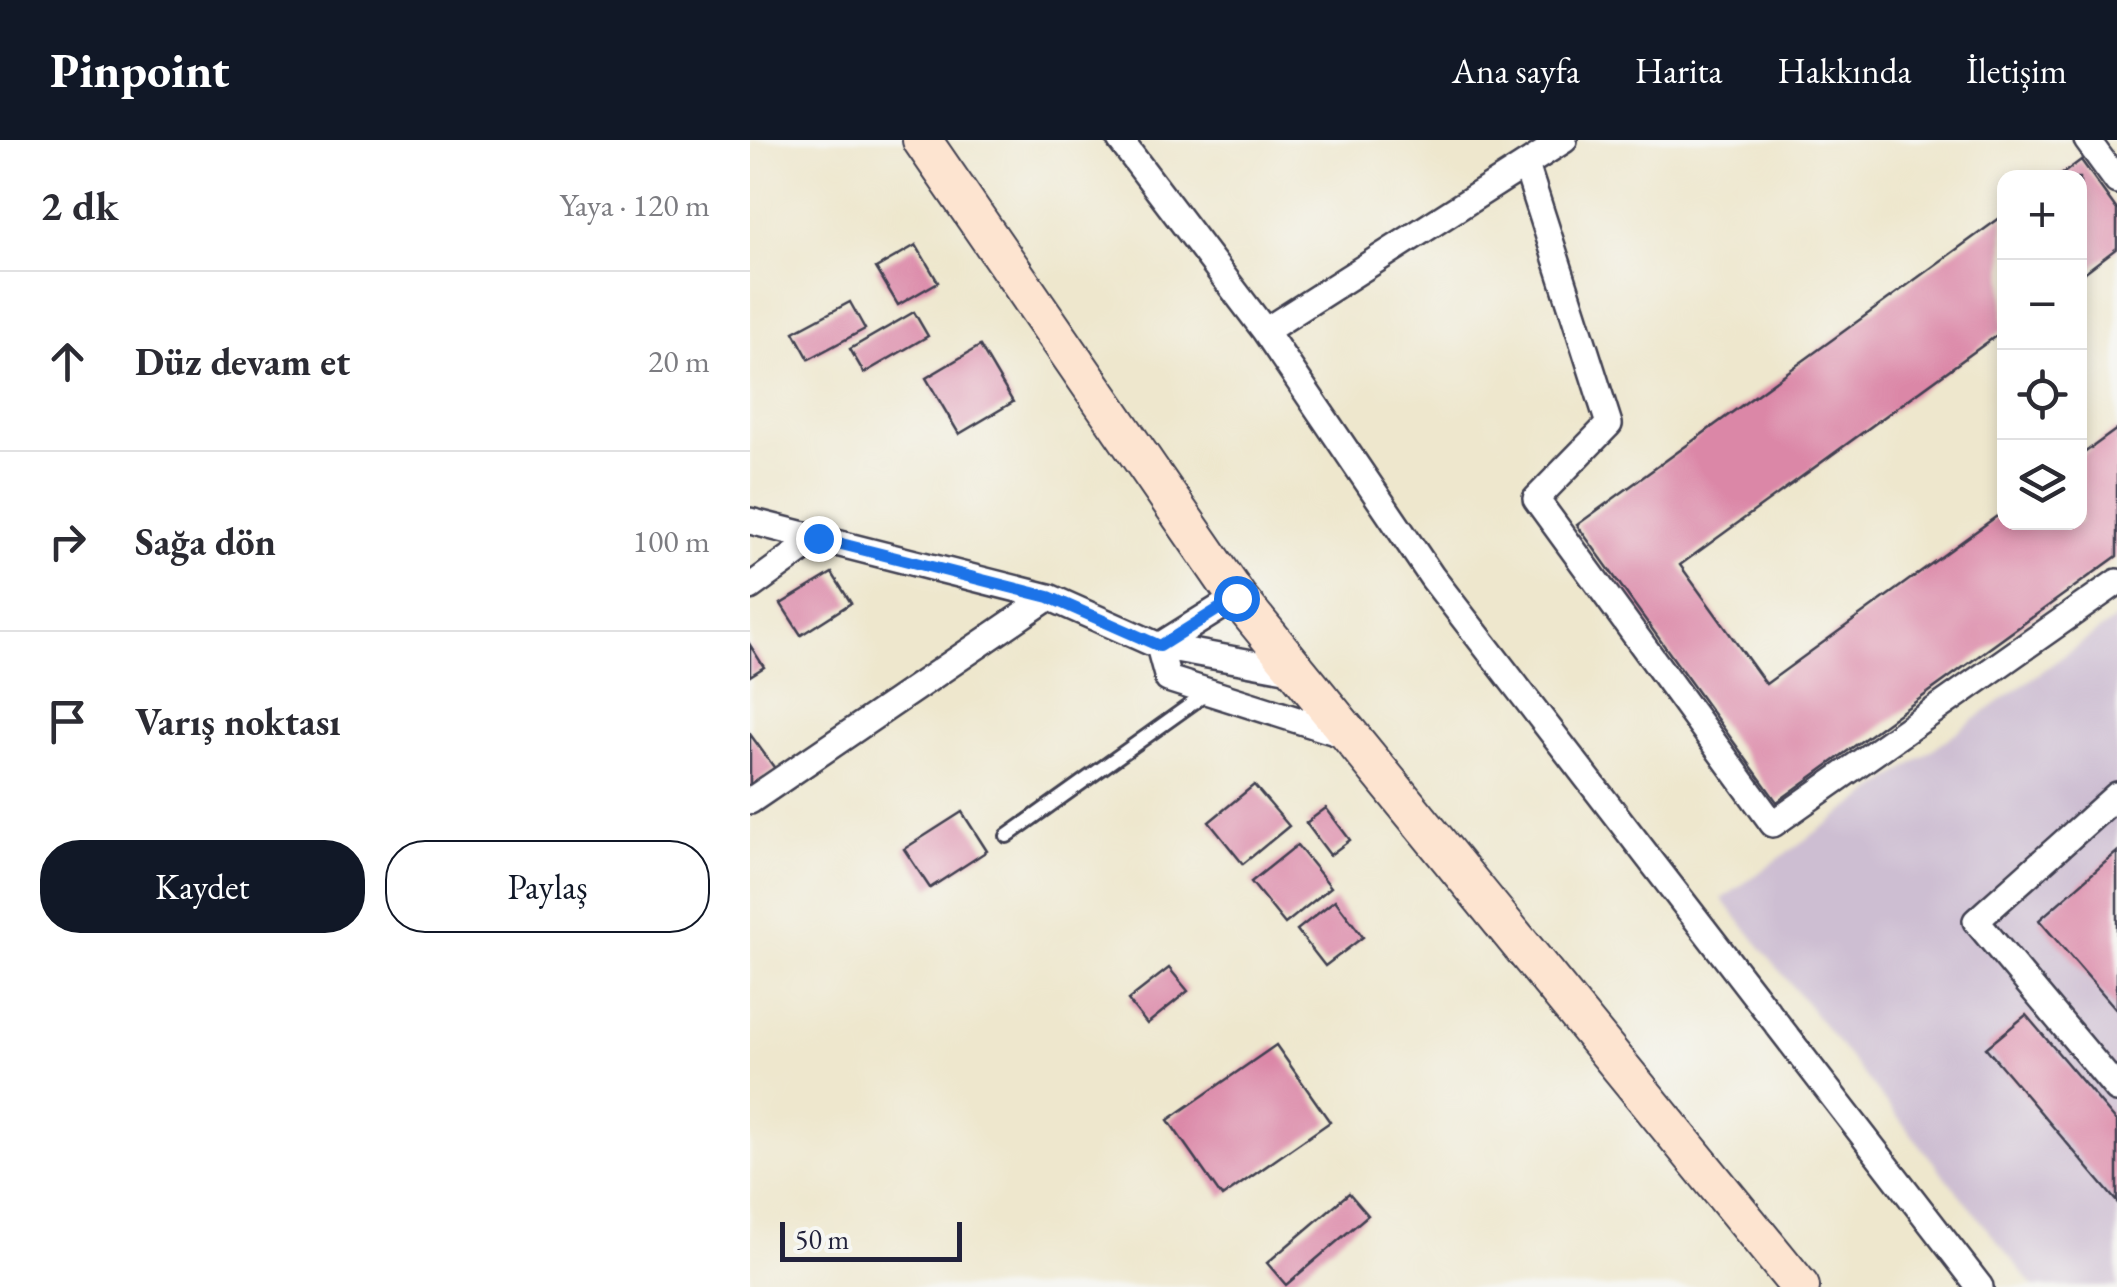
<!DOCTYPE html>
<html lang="tr">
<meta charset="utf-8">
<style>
body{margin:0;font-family:"EB Garamond",serif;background:#f7f7f7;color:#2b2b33}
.controls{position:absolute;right:30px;top:30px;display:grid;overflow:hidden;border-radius:20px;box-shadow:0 5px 15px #0003}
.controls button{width:90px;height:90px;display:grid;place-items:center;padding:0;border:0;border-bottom:2px solid #e1e1e2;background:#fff;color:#2b2b33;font:50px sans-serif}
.scale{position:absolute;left:30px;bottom:25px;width:182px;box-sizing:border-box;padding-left:10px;border:5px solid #22223b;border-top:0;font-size:28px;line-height:35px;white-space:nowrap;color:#22223b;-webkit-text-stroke:8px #f6f6f2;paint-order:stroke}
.stop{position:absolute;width:30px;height:30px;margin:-22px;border:8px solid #1a73e8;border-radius:50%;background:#fff}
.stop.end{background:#1a73e8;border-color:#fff;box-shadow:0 2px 10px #0008}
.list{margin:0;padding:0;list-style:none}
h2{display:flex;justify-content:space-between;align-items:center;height:130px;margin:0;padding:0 40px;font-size:42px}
h2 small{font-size:32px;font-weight:400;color:#7c7c81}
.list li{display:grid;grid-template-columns:65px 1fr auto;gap:30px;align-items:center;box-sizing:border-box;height:180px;padding:0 40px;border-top:2px solid #e1e1e2}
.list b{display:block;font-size:38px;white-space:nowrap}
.list em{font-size:32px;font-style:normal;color:#7c7c81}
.actions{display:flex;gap:20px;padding:30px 40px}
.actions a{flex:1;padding:22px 0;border:2px solid #111827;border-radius:40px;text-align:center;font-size:35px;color:#111827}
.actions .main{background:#111827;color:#fff}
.icon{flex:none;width:55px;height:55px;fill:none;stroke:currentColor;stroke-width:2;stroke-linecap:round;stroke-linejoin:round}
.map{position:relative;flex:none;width:1367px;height:1147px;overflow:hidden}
header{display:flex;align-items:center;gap:60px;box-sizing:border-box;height:140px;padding:0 50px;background:#111827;color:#fff}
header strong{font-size:48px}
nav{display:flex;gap:55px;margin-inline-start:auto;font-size:35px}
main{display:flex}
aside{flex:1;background:#fff}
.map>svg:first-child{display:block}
.industrial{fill:#cdbed2}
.building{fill:#db87a7}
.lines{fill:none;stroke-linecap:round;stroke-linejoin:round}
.service-casing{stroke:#414051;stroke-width:18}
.minor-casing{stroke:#414051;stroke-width:30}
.secondary-casing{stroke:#414051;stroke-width:42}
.service{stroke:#fff;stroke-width:12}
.minor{stroke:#fff;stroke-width:25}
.secondary{stroke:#fde4d0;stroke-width:38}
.route{stroke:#1a73e8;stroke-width:12}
</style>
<header>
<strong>Pinpoint</strong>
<nav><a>Ana sayfa</a><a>Harita</a><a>Hakkında</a><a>İletişim</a></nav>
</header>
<main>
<aside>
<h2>2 dk<small>Yaya · 120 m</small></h2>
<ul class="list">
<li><svg class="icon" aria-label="ahead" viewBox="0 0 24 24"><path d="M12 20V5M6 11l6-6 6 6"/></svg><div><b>Düz devam et</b></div><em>20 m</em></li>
<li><svg class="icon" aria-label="right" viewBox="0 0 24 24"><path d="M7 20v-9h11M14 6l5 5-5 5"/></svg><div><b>Sağa dön</b></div><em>100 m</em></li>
<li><svg class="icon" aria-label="arrive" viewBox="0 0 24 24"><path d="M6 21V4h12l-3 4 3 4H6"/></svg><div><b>Varış noktası</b></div></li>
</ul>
<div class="actions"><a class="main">Kaydet</a><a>Paylaş</a></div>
</aside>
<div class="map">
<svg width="1367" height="1147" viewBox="0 0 1367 1147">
<rect width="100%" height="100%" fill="#f6f6f2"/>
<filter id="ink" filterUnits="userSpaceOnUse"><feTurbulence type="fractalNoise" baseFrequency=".01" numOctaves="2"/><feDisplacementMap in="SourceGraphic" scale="20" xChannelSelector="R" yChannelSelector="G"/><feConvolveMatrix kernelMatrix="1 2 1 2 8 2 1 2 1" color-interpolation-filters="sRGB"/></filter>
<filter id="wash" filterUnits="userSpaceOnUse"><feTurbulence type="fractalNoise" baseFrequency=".0048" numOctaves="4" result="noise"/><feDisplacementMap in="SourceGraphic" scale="40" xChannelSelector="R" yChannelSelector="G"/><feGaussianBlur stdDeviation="2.25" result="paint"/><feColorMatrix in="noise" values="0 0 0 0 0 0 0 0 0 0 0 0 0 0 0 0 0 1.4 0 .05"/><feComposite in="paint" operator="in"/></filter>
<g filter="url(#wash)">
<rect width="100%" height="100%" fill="#eee7cd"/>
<!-- industrial -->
<path class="industrial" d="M 1367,478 L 1367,1147 L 1284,1147 L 972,759 Z"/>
<g id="blocks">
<!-- building -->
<path class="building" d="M 1331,20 L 1367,70 L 1367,108 L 1330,136 L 1330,38 L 1307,38 Z
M 1254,75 L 1254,190 L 930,425 L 1016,544 L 1254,371 L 1254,382 L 1330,382 L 1330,316 L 1367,289 L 1367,416 L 1027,662 L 827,385 Z
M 166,105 L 188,142 L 148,165 L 126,128 Z
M 100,162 L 115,189 L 59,219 L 44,192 Z
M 164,172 L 178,196 L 114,233 L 100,209 Z
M 230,206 L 263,262 L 209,294 L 176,238 Z
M 82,433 L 101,463 L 51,495 L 31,464 Z
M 0,505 L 14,527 L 0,536 Z
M 0,594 L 26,630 L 0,648 Z
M 504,645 L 539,686 L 493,724 L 459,682 Z
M 576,668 L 600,700 L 580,715 L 556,683 Z
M 212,672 L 237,711 L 180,748 L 154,709 Z
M 547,705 L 581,747 L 535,784 L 501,742 Z
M 1367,712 L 1367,870 L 1289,780 Z
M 585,760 L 613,797 L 575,826 L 547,790 Z
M 419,828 L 438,851 L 397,884 L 378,860 Z
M 1276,875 L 1367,982 L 1367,1062 L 1236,908 Z
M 526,905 L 580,982 L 472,1057 L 418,980 Z
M 599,1053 L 618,1075 L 536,1145 L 517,1123 Z"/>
</g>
</g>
<g filter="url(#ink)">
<use href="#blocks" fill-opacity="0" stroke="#414051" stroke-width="2.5"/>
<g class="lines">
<!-- service casing -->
<g class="service-casing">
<path id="service" d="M 257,696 L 457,553"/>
</g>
<!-- minor casing -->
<g class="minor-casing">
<path id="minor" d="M 370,0 L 515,191 L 682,437 L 1230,1147
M 1337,0 L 1367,41
M 776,25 L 859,284 L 786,359 L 1023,684 L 1367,442
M 515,191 L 814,0
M 0,381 L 299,457 L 409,506 L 487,457
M 0,447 L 68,398
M 546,531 L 409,506 L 418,539 L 601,597
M 1367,655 L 1226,781 L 1367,949
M 0,661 L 299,457"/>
</g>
<!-- secondary casing -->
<g class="secondary-casing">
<path id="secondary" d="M 172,0 L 487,457 L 1050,1147"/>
</g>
<!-- service -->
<use href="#service" class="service"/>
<!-- minor -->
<use href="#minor" class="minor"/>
<!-- secondary -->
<use href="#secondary" class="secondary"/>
</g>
</g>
<g class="lines" filter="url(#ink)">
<!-- route -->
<path class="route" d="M 68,398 L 299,457 L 410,506 L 486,458"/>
</g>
</svg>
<div class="controls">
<button>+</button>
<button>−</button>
<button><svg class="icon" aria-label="locate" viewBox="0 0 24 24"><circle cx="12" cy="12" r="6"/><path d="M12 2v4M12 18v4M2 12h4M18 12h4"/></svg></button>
<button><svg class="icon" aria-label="layers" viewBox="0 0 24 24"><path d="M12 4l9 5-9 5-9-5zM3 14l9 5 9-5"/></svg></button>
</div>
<div class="scale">50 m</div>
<div class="stop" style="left:486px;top:458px"></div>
<div class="stop end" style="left:68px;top:398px"></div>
</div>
</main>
